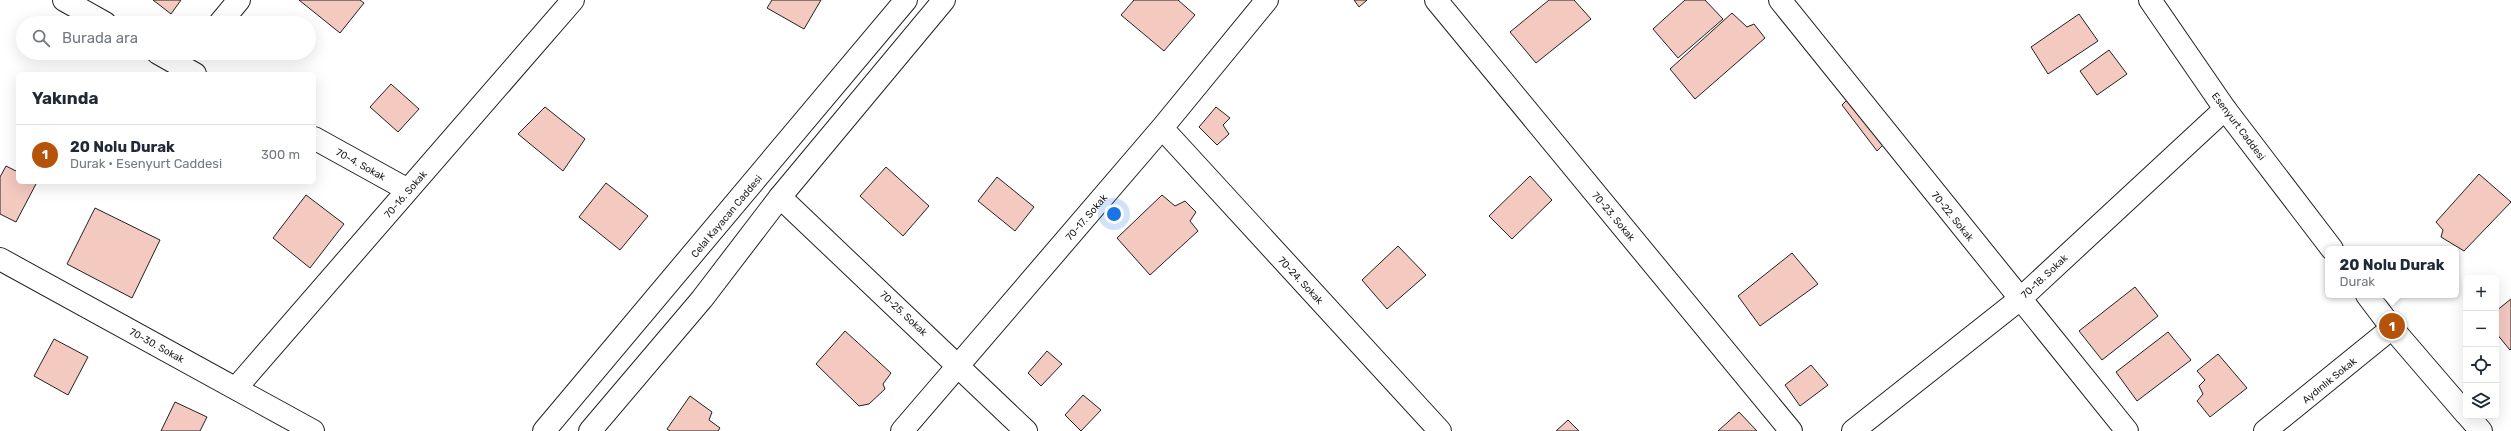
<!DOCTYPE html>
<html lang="tr">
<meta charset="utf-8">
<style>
body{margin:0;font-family:Rubik,sans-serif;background:#f2f2f3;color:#1f2937}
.controls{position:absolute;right:12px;bottom:12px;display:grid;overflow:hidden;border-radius:6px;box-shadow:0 4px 16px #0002}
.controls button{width:36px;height:36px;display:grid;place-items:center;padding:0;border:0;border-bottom:1px solid #e0e1e3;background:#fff;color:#1f2937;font:20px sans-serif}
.you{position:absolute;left:1114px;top:214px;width:14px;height:14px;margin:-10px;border:3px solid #fff;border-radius:50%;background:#1a73e8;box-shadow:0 0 0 6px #1a73e833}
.badge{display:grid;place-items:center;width:26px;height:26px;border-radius:50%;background:#b45309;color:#fff;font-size:13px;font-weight:700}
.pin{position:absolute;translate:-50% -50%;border:2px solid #fff;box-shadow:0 1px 4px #0006}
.popup{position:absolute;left:2325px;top:246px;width:134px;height:52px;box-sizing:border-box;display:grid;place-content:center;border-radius:6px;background:#fff;filter:drop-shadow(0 1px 3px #0005);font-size:13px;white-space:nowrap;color:#747a83}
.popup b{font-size:15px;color:#1f2937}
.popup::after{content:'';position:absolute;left:50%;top:100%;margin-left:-8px;border:8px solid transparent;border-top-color:#fff}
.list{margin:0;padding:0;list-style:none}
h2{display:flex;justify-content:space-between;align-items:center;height:52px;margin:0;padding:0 16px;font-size:17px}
h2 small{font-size:13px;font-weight:400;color:#747a83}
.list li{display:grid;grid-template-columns:26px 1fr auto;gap:12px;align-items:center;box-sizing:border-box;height:60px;padding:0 16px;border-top:1px solid #e0e1e3}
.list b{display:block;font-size:15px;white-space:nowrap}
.list p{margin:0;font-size:13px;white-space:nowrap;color:#747a83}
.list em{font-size:13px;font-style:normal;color:#747a83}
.icon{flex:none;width:22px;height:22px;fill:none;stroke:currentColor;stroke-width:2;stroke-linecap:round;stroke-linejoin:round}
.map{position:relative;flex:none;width:2511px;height:431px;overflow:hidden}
.search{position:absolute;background:#fff;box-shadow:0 4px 16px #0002;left:16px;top:16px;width:300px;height:44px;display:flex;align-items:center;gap:10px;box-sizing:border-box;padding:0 14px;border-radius:22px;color:#747a83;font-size:15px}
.panel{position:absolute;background:#fff;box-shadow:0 4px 16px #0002;left:16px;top:72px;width:300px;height:112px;border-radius:6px}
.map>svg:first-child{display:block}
.building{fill:#f3c9c0;stroke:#222}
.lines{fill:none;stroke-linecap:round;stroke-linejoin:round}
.minor-casing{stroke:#222;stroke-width:24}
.tertiary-casing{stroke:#222;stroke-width:24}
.minor{stroke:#fff;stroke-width:22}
.tertiary{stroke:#fff;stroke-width:22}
.labels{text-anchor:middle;stroke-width:3;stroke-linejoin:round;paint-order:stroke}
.street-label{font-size:10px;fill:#222;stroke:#fff}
</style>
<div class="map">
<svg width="2511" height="431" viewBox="0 0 2511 431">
<rect width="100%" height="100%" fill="#fff"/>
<!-- building -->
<path class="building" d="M 153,0 L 181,0 L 171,14 Z
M 299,0 L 360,0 L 364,3 L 340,33 Z
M 772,0 L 821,0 L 804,29 L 767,8 Z
M 1134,0 L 1178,0 L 1195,15 L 1164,51 L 1121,15 Z
M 1354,0 L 1367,0 L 1359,7 Z
M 1549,0 L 1574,0 L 1591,19 L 1536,63 L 1510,32 Z
M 1685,0 L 1705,0 L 1723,19 L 1678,58 L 1653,29 Z
M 1732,13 L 1747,27 L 1754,24 L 1765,38 L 1695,99 L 1670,69 Z
M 2079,14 L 2098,41 L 2048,74 L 2031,47 Z
M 2109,50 L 2127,74 L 2097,95 L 2080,71 Z
M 391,84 L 419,109 L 398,132 L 370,107 Z
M 1847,100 L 1883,145 L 1877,151 L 1842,105 Z
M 545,107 L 585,139 L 563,171 L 518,134 Z
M 1216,107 L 1230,118 L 1223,125 L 1229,134 L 1217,145 L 1199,127 Z
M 6,166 L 18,172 L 18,182 L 37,182 L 16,222 L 0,214 L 0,177 Z
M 886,167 L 929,206 L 903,236 L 860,196 Z
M 2479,174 L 2511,202 L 2464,251 L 2441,237 L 2443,230 L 2436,222 Z
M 1530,176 L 1552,200 L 1512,239 L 1489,216 Z
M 997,177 L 1034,207 L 1015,231 L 978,201 Z
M 606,183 L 648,216 L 620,250 L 579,217 Z
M 306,195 L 344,224 L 310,268 L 273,238 Z
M 1162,195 L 1175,206 L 1185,201 L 1196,212 L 1190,221 L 1198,231 L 1150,275 L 1117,238 Z
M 95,208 L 160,240 L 132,298 L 67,264 Z
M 1398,246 L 1426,275 L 1387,309 L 1362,280 Z
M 1792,253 L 1818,284 L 1760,326 L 1738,296 Z
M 2135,287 L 2158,316 L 2102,360 L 2079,331 Z
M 2511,299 L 2511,349 L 2510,350 L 2496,333 L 2496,311 Z
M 845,331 L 891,373 L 883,384 L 885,389 L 869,404 L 859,406 L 816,364 Z
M 2168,332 L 2191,360 L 2137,401 L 2116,372 Z
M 54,339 L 88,357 L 68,395 L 34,376 Z
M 1047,351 L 1062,364 L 1041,386 L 1028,373 Z
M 2218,354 L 2247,388 L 2210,417 L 2197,401 L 2203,394 L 2199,386 L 2205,380 L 2197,371 Z
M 1811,365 L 1828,385 L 1800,406 L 1785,385 Z
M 1083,395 L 1101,410 L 1081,431 L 1065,415 Z
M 690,396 L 712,412 L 709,420 L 720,428 L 718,431 L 670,431 L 667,429 Z
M 175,402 L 207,417 L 200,431 L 161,431 Z
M 1739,412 L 1757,431 L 1718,431 Z
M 1568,420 L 1579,431 L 1556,431 Z"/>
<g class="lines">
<!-- minor casing -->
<g class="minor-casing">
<path id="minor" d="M 64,0 L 105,23
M 1436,0 L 1791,431
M 1780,0 L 2127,431
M 220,23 L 239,0
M 158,53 L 195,74
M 1162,128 L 1440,431
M 314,138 L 408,190
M 780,197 L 1026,431
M 0,259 L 313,431
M 236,388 L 573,0
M 902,431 L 1162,128 L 1267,0
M 1853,431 L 2020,299 L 2225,109
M 2265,431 L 2392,328"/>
</g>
<!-- tertiary casing -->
<g class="tertiary-casing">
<path id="tertiary" d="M 2150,0 L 2225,109 L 2332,249
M 2367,295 L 2392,328 L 2466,414
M 2468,416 L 2481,431
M 544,431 L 906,0
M 590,431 L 702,299 L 780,197 L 944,0"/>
</g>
<!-- minor -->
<use href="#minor" class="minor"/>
<!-- tertiary -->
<use href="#tertiary" class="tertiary"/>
</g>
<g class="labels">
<!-- street labels -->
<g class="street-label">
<text transform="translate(2239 126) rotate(53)" y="4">Esenyurt Caddesi</text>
<text transform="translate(361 164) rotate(29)" y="4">70-4. Sokak</text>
<text transform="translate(405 194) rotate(-49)" y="4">70-16. Sokak</text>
<text transform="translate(726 216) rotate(-50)" y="4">Celal Kayacan Caddesi</text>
<text transform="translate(1614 216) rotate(50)" y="4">70-23. Sokak</text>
<text transform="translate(1953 216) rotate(51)" y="4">70-22. Sokak</text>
<text transform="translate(1086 217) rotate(-49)" y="4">70-17. Sokak</text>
<text transform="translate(2044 276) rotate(-43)" y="4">70-18. Sokak</text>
<text transform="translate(1301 280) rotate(47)" y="4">70-24. Sokak</text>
<text transform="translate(904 313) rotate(43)" y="4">70-25. Sokak</text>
<text transform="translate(157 345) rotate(29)" y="4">70-30. Sokak</text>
<text transform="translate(2329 380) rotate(-39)" y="4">Aydınlık Sokak</text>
</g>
</g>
</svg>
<div class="controls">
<button>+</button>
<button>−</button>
<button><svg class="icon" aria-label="locate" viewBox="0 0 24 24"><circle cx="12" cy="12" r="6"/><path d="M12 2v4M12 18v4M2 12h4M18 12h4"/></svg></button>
<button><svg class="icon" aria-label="layers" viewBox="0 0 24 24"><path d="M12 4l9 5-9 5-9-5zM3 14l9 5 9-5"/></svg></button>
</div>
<div class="you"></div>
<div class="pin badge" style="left:2392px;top:326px">1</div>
<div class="popup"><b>20 Nolu Durak</b>Durak</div>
<div class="search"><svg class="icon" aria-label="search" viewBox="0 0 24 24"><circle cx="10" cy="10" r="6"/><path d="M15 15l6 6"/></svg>Burada ara</div>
<section class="panel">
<h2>Yakında<small></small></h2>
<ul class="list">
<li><span class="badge">1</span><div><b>20 Nolu Durak</b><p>Durak · Esenyurt Caddesi</p></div><em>300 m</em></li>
</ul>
</section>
</div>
